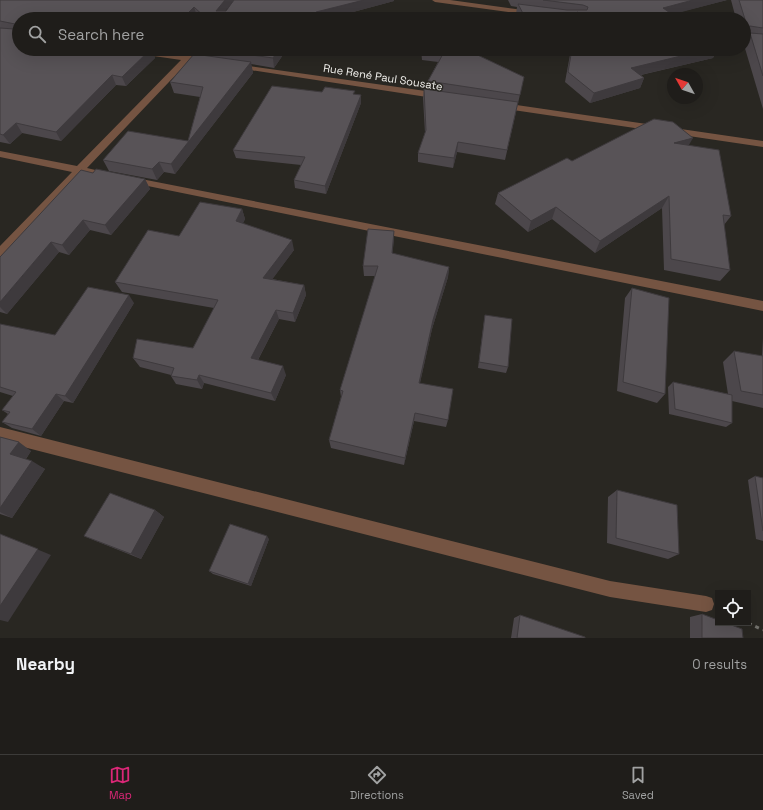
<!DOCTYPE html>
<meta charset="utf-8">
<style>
body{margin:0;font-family:"Space Grotesk",sans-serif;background:#272623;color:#f1f3f6}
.controls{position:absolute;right:12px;bottom:12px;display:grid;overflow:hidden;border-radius:0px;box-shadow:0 4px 16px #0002}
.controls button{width:36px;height:36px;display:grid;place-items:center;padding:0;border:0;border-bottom:1px solid #3c3b39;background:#1f1d1a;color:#f1f3f6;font:20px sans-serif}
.compass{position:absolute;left:667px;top:68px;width:36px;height:36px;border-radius:50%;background:#1f1d1a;box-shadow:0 4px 16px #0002;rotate:310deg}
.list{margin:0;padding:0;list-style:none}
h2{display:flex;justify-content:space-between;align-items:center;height:52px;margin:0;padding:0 16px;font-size:17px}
h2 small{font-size:13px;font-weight:400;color:#a1a2a2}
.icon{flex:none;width:22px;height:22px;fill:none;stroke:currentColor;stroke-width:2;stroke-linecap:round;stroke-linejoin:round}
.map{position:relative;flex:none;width:763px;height:638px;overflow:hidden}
.search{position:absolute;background:#1f1d1a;box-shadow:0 4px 16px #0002;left:12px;right:12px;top:12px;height:44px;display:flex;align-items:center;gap:10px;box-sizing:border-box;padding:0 14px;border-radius:22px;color:#a1a2a2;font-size:15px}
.sheet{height:116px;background:#1f1d1a}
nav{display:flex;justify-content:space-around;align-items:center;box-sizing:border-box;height:56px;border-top:1px solid #3c3b39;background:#1f1d1a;font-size:11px;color:#a1a2a2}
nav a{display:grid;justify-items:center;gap:2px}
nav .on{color:#db2777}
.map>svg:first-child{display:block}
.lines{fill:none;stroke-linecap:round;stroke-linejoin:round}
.path{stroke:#72716c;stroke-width:3;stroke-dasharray:4 4;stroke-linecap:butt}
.minor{fill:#755442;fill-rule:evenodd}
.wall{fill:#4c474b}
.shaded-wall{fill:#3e3a3d}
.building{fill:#585357;stroke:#3e3a3d}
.labels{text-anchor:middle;stroke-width:3;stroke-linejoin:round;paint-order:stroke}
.far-street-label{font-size:11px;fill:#f4f3ef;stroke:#292722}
</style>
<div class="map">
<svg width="763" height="638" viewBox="0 0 763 638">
<rect width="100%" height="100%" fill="#292722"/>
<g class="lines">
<!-- path -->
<path class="path" d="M 748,623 L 763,630"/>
<!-- minor -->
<path class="minor" d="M 432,0 L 450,0 L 531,11 L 535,13 L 531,15 L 435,2 Z
M 744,38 L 763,40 L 763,44 L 744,42 Z
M 115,49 L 136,49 L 185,56 L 192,49 L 200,49 L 193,57 L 209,61 L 205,63 L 189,61 L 87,168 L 112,174 L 114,176 L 112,178 L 109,179 L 82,174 L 4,256 L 0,257 L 0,246 L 72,172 L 0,157 L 0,151 L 77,166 L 181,60 L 119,51 Z
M 234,64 L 440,93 L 444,96 L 440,99 L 237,68 L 234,68 Z
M 502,103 L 763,141 L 763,147 L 499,108 L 498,106 Z
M 131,177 L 763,301 L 763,311 L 128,182 L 126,180 L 128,178 Z
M 0,427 L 610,581 L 706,596 L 712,598 L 714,604 L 712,610 L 706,612 L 610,597 L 0,441 Z"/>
</g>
<!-- wall -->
<path class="wall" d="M 0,0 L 234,0 L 225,11 L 394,1 L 327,19 L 200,19 L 197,16 L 19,49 L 164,49 L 161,51 L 152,50 L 155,58 L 126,86 L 116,85 L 61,141 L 22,133 L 10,144 L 0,142 Z
M 508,0 L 727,0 L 672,14 L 679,19 L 518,19 L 516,14 L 517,7 L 511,6 Z
M 731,0 L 763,0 L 763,109 L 744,45 L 744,43 L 747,37 L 744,37 L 744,19 L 736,19 Z
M 201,49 L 287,49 L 274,68 L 251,64 L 253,73 L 175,174 L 164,172 L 157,180 L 109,171 L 103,160 L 188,141 L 200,97 L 174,93 L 170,82 L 203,55 Z
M 421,49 L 495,49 L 477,55 L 524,77 L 505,160 L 457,152 L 453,168 L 418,162 L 418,153 L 425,133 L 423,98 L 424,89 L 427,89 L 428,81 L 438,62 L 422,60 Z
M 571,49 L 717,49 L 713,58 L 641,75 L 644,78 L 640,88 L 590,103 L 565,82 Z
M 322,92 L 361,95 L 361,103 L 326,194 L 295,188 L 294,180 L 301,165 L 236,158 L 233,150 Z
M 689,146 L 731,216 L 724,225 L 730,270 L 720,281 L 664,270 L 662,208 L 595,253 L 552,219 L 528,232 L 495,204 L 498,193 L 572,161 Z
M 145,179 L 150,189 L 111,235 L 90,230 L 69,255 L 59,252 L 7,314 L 0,312 L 0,257 Z
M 242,209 L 245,219 L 243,223 L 294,250 L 272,279 L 304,285 L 306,295 L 295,322 L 279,319 L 258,360 L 286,375 L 275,401 L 204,383 L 202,389 L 176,384 L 171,376 L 171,375 L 140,367 L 133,358 L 193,348 L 214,308 L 122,292 L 115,282 L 179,236 Z
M 394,231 L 392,254 L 449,267 L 448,277 L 432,329 L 420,383 L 448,420 L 446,427 L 414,421 L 404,465 L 331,448 L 329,440 L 341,397 L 340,390 L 375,276 L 364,276 L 363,266 Z
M 632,288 L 665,394 L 657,403 L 617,391 L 625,298 Z
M 134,303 L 73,403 L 64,401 L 41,436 L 12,428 L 2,422 L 8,414 L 2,410 L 13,396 L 0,392 L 0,324 L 55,335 Z
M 485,315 L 508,367 L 506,373 L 478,368 L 484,321 Z
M 763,338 L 763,408 L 732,401 L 732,423 L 726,427 L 669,414 L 668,387 L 673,382 L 728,394 L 723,362 L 734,351 L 762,356 Z
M 0,437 L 31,451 L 26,459 L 45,469 L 12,518 L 0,514 Z
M 755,476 L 763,478 L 763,541 L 756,539 L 748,480 Z
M 617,490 L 679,554 L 668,559 L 607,543 L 608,497 Z
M 155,510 L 164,517 L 141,559 L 96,541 L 84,536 Z
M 269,539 L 251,586 L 213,574 L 209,571 Z
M 702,614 L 743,638 L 690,638 L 690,617 Z
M 520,615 L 585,638 L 511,638 L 514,618 Z"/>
<!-- shaded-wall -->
<path class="shaded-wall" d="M 225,0 L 234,0 L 219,19 L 216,11 Z
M 364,0 L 394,0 L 394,1 L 327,19 L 312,19 L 316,12 Z
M 693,0 L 727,0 L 659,18 L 663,8 Z
M 194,7 L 197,16 L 194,19 L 182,19 Z
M 578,12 L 576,19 L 557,19 Z
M 151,49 L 152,49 L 155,58 L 126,86 L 122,77 Z
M 279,49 L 287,49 L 274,68 L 273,58 Z
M 470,49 L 495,49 L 466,59 L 467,50 Z
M 710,49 L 717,49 L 713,58 L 627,78 L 631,68 Z
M 251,62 L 253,73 L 175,174 L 171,164 Z
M 112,75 L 116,85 L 61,141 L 56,132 Z
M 644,78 L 640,88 L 590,103 L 594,93 Z
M 361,95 L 361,103 L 326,194 L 325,186 Z
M 16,123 L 22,133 L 10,144 L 3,135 Z
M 693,138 L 686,150 L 674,143 Z
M 458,142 L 457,152 L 453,168 L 454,158 Z
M 159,162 L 164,172 L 157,180 L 152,169 Z
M 145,179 L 150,189 L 111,235 L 105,225 Z
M 669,196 L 662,208 L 595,253 L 600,241 Z
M 556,207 L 552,219 L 528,232 L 531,221 Z
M 242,209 L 245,219 L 239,231 L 236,221 Z
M 83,220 L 90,230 L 69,255 L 62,245 Z
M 394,231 L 394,241 L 391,263 L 392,253 Z
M 292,240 L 294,250 L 266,288 L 263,278 Z
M 51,242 L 59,252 L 7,314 L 0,307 L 0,302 Z
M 449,267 L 448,277 L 432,329 L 418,391 L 419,383 L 433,320 Z
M 304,285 L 306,295 L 295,322 L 293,313 Z
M 129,295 L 134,303 L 73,403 L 65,396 Z
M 276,310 L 279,319 L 254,367 L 251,358 Z
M 283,366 L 286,375 L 275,401 L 271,393 Z
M 199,375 L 204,383 L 202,389 L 197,380 Z
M 56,394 L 64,401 L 41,436 L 32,429 Z
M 415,413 L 414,421 L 404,465 L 405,458 Z
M 19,442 L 31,451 L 23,463 L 10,454 Z
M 32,461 L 45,469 L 12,518 L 0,512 L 0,508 Z
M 155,510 L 164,517 L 141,559 L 131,554 Z
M 0,534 L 51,555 L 8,622 L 0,620 Z
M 267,536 L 269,539 L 251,586 L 248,584 Z"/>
<!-- building -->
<path class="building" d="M 0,0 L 225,0 L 216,11 L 226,11 L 234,0 L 364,0 L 316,12 L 312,19 L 207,19 L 194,7 L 182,19 L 19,19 L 19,49 L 151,49 L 122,77 L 112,75 L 56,132 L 16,123 L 3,135 L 0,134 L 0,28 L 14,29 L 15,24 L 0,21 Z
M 543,0 L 693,0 L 663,8 L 679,19 L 577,19 L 578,12 L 557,19 L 526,19 L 518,4 L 567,10 L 587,10 L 588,7 L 583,5 Z
M 739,0 L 763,0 L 763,28 L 750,26 L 748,29 Z
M 420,16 L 443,19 L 421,19 Z
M 750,33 L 763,34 L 763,76 Z
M 209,49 L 279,49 L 273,58 Z
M 422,49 L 470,49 L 467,50 L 524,77 L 520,95 L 428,81 L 443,54 L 422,51 Z
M 572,49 L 710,49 L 631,68 L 644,78 L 594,93 L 568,72 Z
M 194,54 L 251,62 L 171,164 L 159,162 L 152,169 L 103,160 L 128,131 L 188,141 L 203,87 L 170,82 Z
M 272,86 L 322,92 L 325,87 L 355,91 L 353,94 L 361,95 L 325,186 L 294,180 L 305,157 L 233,150 Z
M 424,89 L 518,102 L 507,150 L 458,142 L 454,158 L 418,153 L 426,130 Z
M 654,119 L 673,122 L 693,138 L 674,143 L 719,150 L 731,216 L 723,215 L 730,270 L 671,259 L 669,196 L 600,241 L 556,207 L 531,221 L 498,193 L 567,158 L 572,161 Z
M 96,169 L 145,179 L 105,225 L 83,220 L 62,245 L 51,242 L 0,302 L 0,257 L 81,170 L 93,173 Z
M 200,202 L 242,209 L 236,221 L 292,240 L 263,278 L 304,285 L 293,313 L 276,310 L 251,358 L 283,366 L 271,393 L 199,375 L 197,380 L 171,376 L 174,368 L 133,358 L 137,339 L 193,348 L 218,300 L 115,282 L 148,230 L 179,236 Z
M 368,229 L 394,231 L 392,253 L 449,267 L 433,320 L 419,383 L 453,389 L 448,420 L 415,413 L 405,458 L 329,440 L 343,391 L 340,390 L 378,266 L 363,266 Z
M 88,287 L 129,295 L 65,396 L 56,394 L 32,429 L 2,422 L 10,412 L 2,410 L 16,392 L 0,387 L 0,324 L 55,335 Z
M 632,288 L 669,298 L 665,394 L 623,382 Z
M 485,315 L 512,319 L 508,367 L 479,362 Z
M 734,351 L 763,356 L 763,395 L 741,391 Z
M 673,382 L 732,395 L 732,423 L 675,409 Z
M 0,437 L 19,442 L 10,454 L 32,461 L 0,508 Z
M 755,476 L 763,478 L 763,531 Z
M 617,490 L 677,505 L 679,554 L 616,538 Z
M 110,493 L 155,510 L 131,554 L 84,536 Z
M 230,524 L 267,536 L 248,584 L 209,571 Z
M 0,534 L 38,549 L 0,606 Z
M 702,614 L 718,620 L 718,623 L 726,623 L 742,629 L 743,638 L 702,638 Z
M 520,615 L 585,637 L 585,638 L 517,638 Z"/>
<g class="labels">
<!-- far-street labels -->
<g class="far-street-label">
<text transform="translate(383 77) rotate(9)" y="4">Rue René Paul Sousate</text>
</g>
</g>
</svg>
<div class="controls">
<button><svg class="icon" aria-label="locate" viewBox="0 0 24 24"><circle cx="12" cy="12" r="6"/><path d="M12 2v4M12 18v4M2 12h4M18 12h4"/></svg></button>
</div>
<svg class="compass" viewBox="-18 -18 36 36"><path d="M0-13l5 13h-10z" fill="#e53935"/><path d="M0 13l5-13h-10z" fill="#a1a2a2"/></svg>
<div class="search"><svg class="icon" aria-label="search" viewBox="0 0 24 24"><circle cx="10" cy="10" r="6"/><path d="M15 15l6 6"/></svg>Search here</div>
</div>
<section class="sheet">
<h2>Nearby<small>0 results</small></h2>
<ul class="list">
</ul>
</section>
<nav>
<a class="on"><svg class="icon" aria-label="map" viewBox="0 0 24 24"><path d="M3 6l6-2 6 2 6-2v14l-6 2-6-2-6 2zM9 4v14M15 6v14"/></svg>Map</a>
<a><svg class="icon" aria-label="directions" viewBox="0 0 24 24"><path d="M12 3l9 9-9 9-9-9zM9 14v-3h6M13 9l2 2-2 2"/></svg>Directions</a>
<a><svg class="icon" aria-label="saved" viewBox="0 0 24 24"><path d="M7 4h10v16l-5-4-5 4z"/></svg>Saved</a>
</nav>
